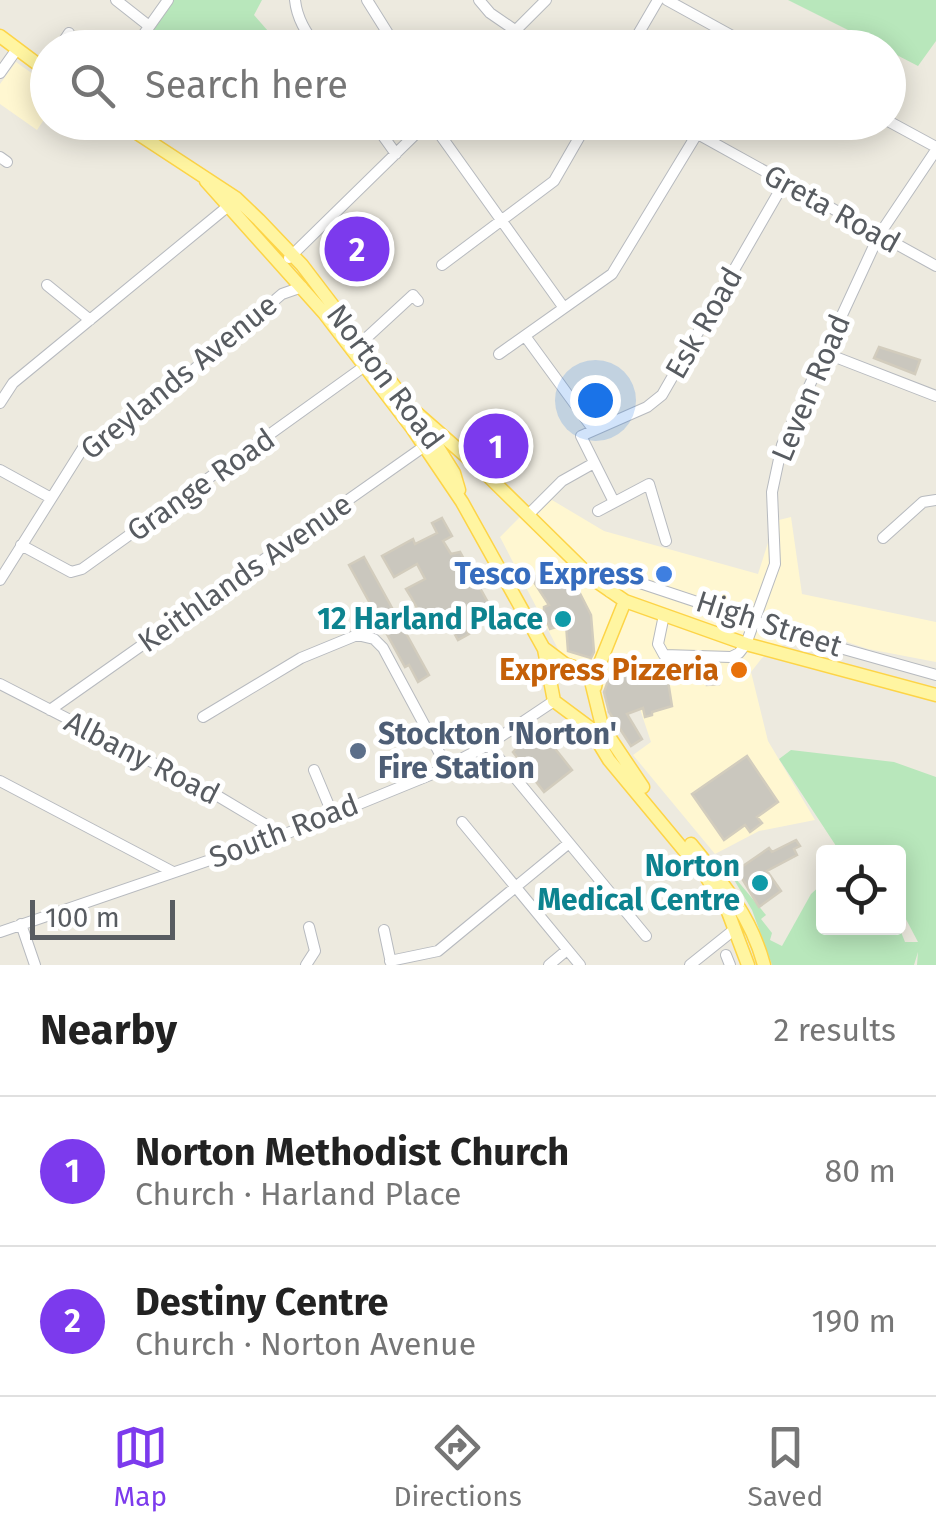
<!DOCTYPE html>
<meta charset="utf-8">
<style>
body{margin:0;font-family:"Fira Sans",sans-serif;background:#f2f2f2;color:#222}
.controls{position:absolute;right:30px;bottom:30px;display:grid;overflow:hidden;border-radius:10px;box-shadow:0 5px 25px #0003}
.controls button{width:90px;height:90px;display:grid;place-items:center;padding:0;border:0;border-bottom:2px solid #e0e0e0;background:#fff;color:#222;font:50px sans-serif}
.scale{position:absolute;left:30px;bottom:25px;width:145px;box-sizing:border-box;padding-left:10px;border:5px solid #585c61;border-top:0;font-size:28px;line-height:35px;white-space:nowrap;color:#585c61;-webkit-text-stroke:8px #fff;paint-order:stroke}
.you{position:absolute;left:595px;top:400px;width:35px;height:35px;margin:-25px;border:8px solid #fff;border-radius:50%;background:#1a73e8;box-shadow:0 0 0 15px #1a73e833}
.badge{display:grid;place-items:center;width:65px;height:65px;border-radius:50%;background:#7c3aed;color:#fff;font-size:32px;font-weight:700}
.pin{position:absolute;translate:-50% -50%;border:5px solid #fff;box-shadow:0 2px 10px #0006}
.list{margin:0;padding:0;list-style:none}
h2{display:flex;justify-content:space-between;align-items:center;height:130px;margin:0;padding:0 40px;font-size:42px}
h2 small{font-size:32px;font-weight:400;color:#767676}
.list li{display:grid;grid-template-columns:65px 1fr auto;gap:30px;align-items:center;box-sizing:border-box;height:150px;padding:0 40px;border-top:2px solid #e0e0e0}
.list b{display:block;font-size:38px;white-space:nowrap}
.list p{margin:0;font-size:32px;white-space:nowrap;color:#767676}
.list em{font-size:32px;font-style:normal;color:#767676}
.icon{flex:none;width:55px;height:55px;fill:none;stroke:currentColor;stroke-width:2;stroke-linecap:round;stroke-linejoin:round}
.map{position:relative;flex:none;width:936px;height:965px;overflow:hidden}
.search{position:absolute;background:#fff;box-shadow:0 5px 25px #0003;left:30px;right:30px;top:30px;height:110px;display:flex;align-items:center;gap:25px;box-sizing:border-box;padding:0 35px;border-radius:55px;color:#767676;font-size:38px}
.sheet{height:430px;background:#fff}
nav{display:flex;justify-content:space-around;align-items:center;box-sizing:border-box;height:140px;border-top:2px solid #e0e0e0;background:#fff;font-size:28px;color:#767676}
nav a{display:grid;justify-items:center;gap:5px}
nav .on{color:#7c3aed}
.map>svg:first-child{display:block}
.commercial{fill:#fff7d1}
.green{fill:#b8e7bb}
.building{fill:#cac7be;stroke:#d2ccbd;stroke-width:2.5}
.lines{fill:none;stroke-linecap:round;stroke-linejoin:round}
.minor-casing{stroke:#b7babf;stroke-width:12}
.major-casing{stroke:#fdd447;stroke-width:15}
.minor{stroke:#fff;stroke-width:10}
.major{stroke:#fff5a1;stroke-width:12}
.shop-dot{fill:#3f7fe0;stroke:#fff;stroke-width:4}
.culture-dot{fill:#0f9aa8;stroke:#fff;stroke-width:4}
.food-dot{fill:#e8710a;stroke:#fff;stroke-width:4}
.service-dot{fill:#5c6f8a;stroke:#fff;stroke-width:4}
.labels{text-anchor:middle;stroke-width:10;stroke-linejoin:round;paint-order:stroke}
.street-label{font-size:30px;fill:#585c61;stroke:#fff}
.shop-label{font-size:30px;font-weight:bold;fill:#366cbe;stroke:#fff;text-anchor:end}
.culture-label{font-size:30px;font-weight:bold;fill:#0d838f;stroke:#fff;text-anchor:end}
.food-label{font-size:30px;font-weight:bold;fill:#c56008;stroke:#fff;text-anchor:end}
.service-label{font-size:30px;font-weight:bold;fill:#4e5e75;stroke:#fff;text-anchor:start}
</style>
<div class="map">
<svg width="936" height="965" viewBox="0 0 936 965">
<rect width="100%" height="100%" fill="#edeadf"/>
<!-- commercial -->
<path class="commercial" d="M 16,62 L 47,84 L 47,115 L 37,130 L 0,104 L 0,84 Z
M 552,500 L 604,531 L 758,574 L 775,521 L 791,517 L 802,594 L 936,622 L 936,662 L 868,649 L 808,629 L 762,658 L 751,672 L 768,741 L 815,820 L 759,831 L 715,854 L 633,755 L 651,742 L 639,706 L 606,711 L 602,681 L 559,651 L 500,537 L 528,509 Z"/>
<!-- green -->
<path class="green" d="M 170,0 L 262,0 L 254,15 L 275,39 L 268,47 L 137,48 Z
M 788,0 L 936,0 L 936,41 L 918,66 L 889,51 L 888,48 L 882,47 Z
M 791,750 L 894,762 L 936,777 L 936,965 L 917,965 L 918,952 L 914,965 L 772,965 L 752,910 L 730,873 L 733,864 L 731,873 L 766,915 L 761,919 L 772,933 L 770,940 L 782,946 L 811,894 L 823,883 L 824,928 L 899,927 L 905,942 L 918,942 L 899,906 L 898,852 L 840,852 L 779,759 Z"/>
<!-- building -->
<path class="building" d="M 343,225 L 350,232 L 373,229 L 374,238 L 385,237 L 388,265 L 332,272 L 326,249 L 332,243 L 331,236 Z
M 879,347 L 920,360 L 915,374 L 874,358 Z
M 442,518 L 452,536 L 443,541 L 451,554 L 460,552 L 496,617 L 467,630 L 469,634 L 458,640 L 447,620 L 429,630 L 411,597 L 406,589 L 425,579 L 417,564 L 394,577 L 382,556 L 413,539 L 415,544 L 437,533 L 432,523 Z
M 364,557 L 429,675 L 418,682 L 409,665 L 405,667 L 349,565 Z
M 567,568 L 591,615 L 594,652 L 591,658 L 568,651 L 566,624 L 550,629 L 544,613 L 544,607 L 549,605 L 532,579 L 540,573 L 546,581 Z
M 616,659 L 718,665 L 719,684 L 707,685 L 707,679 L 668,681 L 672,706 L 652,712 L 652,715 L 645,717 L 643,708 L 627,714 L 642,739 L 631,746 L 609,712 L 604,692 Z
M 533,731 L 540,740 L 545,736 L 572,770 L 544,792 L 513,752 Z
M 747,756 L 778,802 L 757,817 L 762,823 L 750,832 L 745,825 L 724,840 L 692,794 Z
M 796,840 L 800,846 L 794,849 L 797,855 L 767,871 L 781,891 L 759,907 L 737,870 L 769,848 L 772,852 Z"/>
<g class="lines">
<!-- minor casing -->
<g class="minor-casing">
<path id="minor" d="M 116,0 L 149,26
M 295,0 C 297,19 306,32 317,48
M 367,0 L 397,48
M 479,0 L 490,13 L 541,48
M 667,0 L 754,48
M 59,48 L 69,33
M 134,48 L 168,0
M 498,48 L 546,0
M 630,48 L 658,0
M 0,73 L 17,49
M 888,121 L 936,147
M 373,122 L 396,154
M 431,122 L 564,308
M 676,122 L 936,266
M 0,157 L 7,162
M 289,258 L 428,122
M 442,265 L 554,181 L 588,122
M 47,285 L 90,320
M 525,336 L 593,429
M 362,342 L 413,295 L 418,301
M 825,353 L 936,396
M 499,354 L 612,274 L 697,134
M 0,403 L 13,383 L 232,203
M 0,470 L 51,498
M 614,502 L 581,436 L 647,407 L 662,395 L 784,183
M 598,511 L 649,484 L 666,541
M 528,515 L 562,481 L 594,463
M 883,538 L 923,502 L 936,500
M 21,545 L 71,572 L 82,569 L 369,363
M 0,580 L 83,448 L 192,371 L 282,294 L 302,287
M 610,592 L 619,576 L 808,639 L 936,675
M 664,615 L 658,644 L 664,655 L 731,657 L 739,653 L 746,644 L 775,564 L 772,492 L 782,445 L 879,235 L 936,150
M 0,684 L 216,795 L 283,835
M 50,710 L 429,443
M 203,717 L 301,658 L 357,635 L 374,639 L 383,648 L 447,767
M 488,745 L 646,936
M 314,770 L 332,813
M 0,781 L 173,872
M 462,822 L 580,965
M 21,924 L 35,965
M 384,930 L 391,963
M 0,932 L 283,835 L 430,775 L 488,745 L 554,701
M 726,955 L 730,965
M 390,961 L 438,951 L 569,843
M 306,965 L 315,951 L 309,927
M 549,965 L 567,950
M 690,965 L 735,929"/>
</g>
<!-- major casing -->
<g class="major-casing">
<path id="major" d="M 0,36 L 48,72
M 120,122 L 236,198 L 259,220 L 302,265 L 414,412
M 206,181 L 324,313 L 412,428 L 462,502 L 544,649 L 554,701 L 589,727 L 609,760 L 707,878 L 728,912 L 748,965
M 411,408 L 485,473 L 593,579 L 625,601 L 746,644 L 936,695
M 429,433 L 454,473 L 459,490
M 545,649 L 565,664 L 583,670 L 590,677 L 602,726 L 643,787
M 595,687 L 600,663 L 625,601
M 691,844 C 723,883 751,916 764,965"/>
</g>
<!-- minor -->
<use href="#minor" class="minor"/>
<!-- major -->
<use href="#major" class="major"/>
</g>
<!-- markers -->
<circle class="shop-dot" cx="664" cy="574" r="10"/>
<g class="culture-dot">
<circle cx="563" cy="619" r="10"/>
<circle cx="760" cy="883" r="10"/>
</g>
<circle class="food-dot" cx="739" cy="670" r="10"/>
<circle class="service-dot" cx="358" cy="751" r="10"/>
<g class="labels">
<!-- street labels -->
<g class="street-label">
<text transform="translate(832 209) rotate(29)" y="10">Greta Road</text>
<text transform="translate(704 323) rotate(-60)" y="10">Esk Road</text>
<text transform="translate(179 377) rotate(-39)" y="10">Greylands Avenue</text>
<text transform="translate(385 377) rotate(53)" y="10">Norton Road</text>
<text transform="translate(811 388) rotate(-67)" y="10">Leven Road</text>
<text transform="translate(201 485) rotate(-35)" y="10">Grange Road</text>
<text transform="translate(245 573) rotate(-35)" y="10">Keithlands Avenue</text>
<text transform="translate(769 624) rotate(18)" y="10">High Street</text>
<text transform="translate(142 758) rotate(27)" y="10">Albany Road</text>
<text transform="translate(284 831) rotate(-21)" y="10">South Road</text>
</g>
<!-- shop labels -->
<g class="shop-label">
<text x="644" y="584">Tesco Express</text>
</g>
<!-- culture labels -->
<g class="culture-label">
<text x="543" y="629">12 Harland Place</text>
<text x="740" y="876">Norton<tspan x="740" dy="34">Medical Centre</tspan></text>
</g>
<!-- food labels -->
<g class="food-label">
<text x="719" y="680">Express Pizzeria</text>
</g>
<!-- service labels -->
<g class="service-label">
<text x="378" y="744">Stockton 'Norton'<tspan x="378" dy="34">Fire Station</tspan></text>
</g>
</g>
</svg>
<div class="controls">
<button><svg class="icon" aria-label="locate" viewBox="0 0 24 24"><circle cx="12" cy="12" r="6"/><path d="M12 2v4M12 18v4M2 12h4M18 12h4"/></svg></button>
</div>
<div class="scale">100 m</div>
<div class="you"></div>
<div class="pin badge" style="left:496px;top:446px">1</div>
<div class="pin badge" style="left:357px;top:249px">2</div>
<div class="search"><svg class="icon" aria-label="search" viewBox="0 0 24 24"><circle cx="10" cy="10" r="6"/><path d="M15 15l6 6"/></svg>Search here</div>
</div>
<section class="sheet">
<h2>Nearby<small>2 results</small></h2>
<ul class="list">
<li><span class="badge">1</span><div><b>Norton Methodist Church</b><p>Church · Harland Place</p></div><em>80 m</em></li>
<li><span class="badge">2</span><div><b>Destiny Centre</b><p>Church · Norton Avenue</p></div><em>190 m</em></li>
</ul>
</section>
<nav>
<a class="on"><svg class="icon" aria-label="map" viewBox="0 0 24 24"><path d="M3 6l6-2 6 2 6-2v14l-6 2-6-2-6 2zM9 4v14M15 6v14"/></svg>Map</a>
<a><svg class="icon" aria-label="directions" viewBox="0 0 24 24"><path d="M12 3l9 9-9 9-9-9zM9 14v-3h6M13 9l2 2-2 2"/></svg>Directions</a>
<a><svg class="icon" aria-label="saved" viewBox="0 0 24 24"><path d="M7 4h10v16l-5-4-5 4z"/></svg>Saved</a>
</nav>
